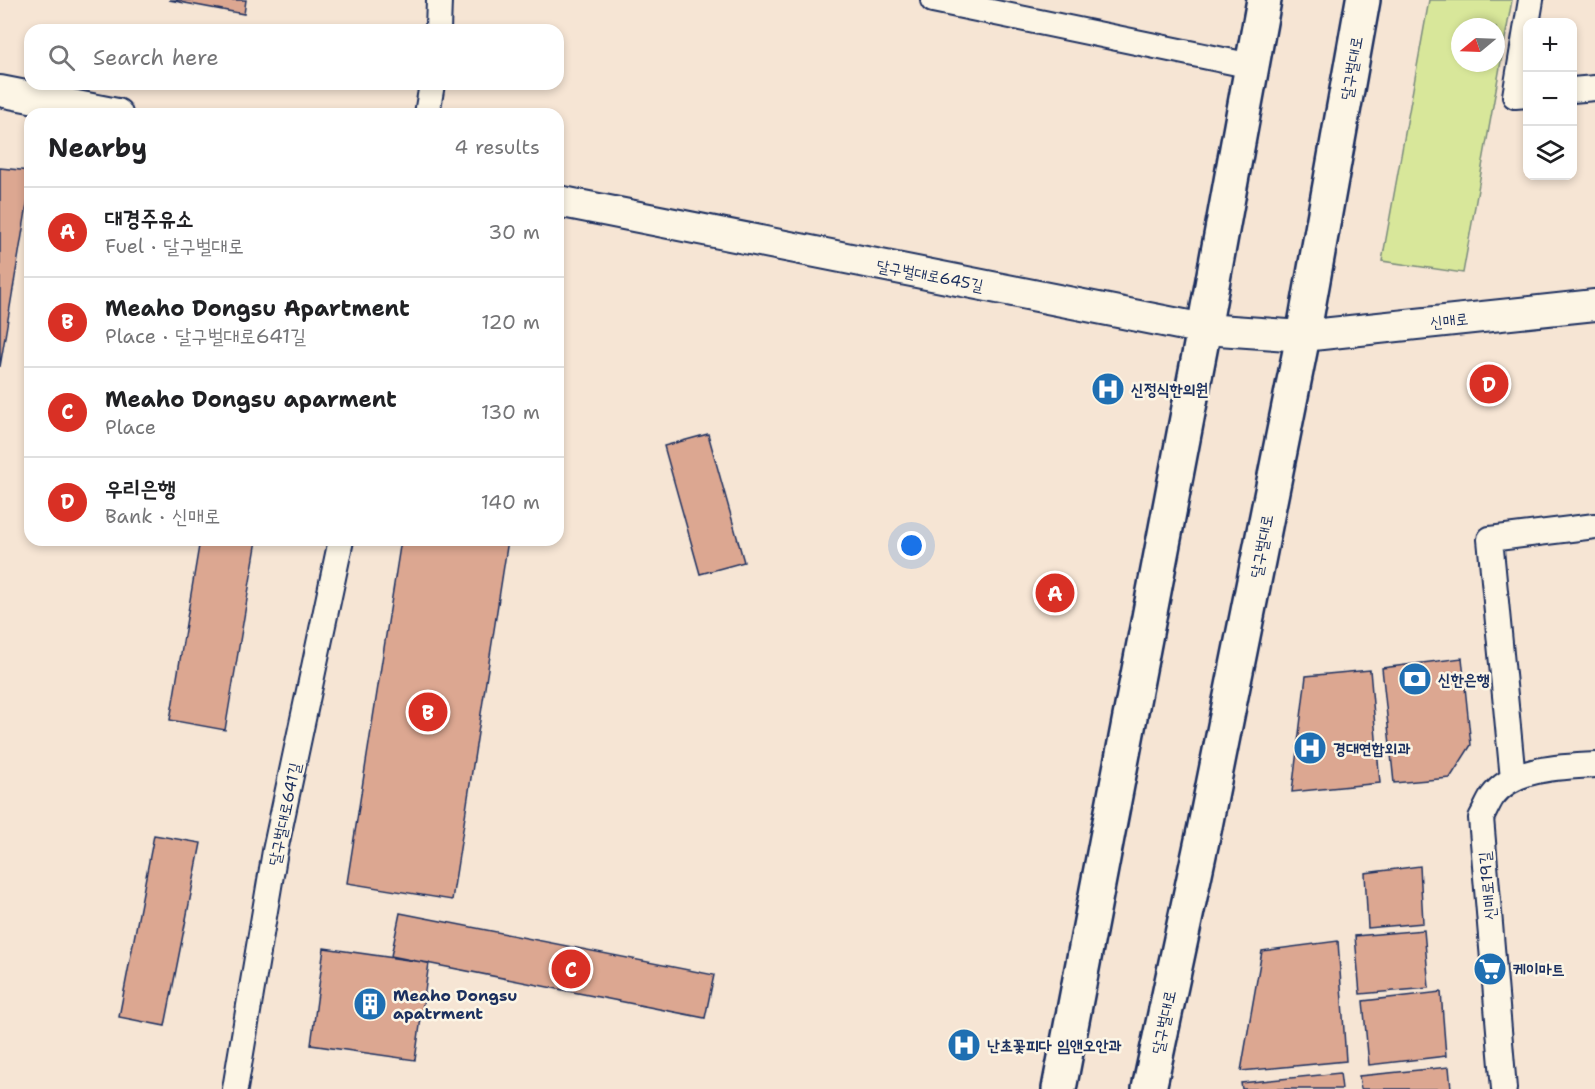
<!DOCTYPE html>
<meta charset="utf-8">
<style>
body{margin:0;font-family:"Shantell Sans","Poor Story",sans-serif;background:#f6f6f6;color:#202124}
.controls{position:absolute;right:18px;top:18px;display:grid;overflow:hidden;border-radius:12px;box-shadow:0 3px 9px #0003}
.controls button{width:54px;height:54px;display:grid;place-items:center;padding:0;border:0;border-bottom:2px solid #e0e0e0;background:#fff;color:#202124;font:30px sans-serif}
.compass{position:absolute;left:1451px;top:18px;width:54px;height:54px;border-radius:50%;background:#fff;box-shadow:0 3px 9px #0003;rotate:251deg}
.you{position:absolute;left:912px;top:546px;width:21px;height:21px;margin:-15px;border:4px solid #fff;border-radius:50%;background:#1a73e8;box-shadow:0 0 0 9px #1a73e833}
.badge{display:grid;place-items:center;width:39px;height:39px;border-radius:50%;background:#d93025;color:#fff;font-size:20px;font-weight:700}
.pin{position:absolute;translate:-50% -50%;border:3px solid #fff;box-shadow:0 2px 6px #0006}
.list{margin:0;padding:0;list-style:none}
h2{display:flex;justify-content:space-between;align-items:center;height:78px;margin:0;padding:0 24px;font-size:26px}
h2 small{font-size:20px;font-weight:400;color:#757577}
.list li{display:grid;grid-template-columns:39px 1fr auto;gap:18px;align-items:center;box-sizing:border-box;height:90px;padding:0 24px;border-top:2px solid #e0e0e0}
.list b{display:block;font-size:22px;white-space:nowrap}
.list p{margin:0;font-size:20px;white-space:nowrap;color:#757577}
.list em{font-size:20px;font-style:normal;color:#757577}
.icon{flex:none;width:33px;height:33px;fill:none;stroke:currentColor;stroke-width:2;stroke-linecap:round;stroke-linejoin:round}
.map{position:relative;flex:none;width:1595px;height:1089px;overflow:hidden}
.search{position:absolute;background:#fff;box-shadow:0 3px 9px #0003;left:24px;top:24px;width:540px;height:66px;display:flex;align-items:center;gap:15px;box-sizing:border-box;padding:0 21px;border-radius:18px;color:#757577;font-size:22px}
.panel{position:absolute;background:#fff;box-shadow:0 3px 9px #0003;left:24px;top:108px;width:540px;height:438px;border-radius:18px}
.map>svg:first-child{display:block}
.green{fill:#d8e79a;stroke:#7a8b7c;stroke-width:1.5;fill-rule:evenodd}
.building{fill:#dca791;stroke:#1b2f5e;stroke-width:1.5}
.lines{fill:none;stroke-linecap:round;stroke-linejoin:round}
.minor-casing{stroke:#1b2f5e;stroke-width:28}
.tertiary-casing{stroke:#1b2f5e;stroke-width:34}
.primary-casing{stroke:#1b2f5e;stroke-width:38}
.minor{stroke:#fcf5e5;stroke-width:24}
.tertiary{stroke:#fcf5e5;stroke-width:30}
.primary{stroke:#fcf5e5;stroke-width:33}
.labels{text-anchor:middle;stroke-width:5;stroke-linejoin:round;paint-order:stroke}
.street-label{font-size:16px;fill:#1b2f5e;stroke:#fcf5e5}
.poi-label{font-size:16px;font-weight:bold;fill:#1b2f5e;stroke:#fcf5e5;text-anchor:start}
</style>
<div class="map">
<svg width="1595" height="1089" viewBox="0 0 1595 1089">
<rect width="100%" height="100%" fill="#f6e5d4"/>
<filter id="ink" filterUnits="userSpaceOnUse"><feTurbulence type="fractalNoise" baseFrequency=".0167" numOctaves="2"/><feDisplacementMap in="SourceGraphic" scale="12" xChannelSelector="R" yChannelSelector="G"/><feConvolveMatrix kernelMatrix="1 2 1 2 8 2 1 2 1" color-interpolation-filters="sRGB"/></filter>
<g filter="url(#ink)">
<!-- green -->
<path class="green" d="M 1429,0 L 1512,0 L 1463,273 L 1382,261 ZM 1460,27 L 1496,27 L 1496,63 L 1460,63 Z"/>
<!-- building -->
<path class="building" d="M 169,0 L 246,0 L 244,14 Z
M 0,168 L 30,171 L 30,187 L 0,367 Z
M 708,434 L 744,562 L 700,574 L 664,446 Z
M 200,540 L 257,540 L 225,730 L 170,720 Z
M 401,540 L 508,540 L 452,900 L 347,883 Z
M 1462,658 L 1471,745 L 1450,778 L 1394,783 L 1382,668 Z
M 1370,670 L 1380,783 L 1292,792 L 1306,676 Z
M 154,835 L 201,843 L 165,1026 L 119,1017 Z
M 1420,866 L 1423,923 L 1368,928 L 1365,873 Z
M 400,913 L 714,975 L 705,1018 L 391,956 Z
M 1424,930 L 1429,988 L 1360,994 L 1355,936 Z
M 1338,941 L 1346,1061 L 1241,1071 L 1262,951 Z
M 324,948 L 429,963 L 415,1060 L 311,1045 Z
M 1441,992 L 1446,1056 L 1369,1065 L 1363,1001 Z
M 1449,1067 L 1451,1089 L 1361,1089 L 1359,1076 Z
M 1340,1073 L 1342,1089 L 1242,1089 L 1241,1083 Z"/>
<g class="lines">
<!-- minor casing -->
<g class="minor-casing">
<path id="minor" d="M 933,0 L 1252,66
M 438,30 L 439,0
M 1572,90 L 1595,88
M 1528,95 L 1515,96 L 1531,0
M 427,114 L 432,84
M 1513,779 L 1490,539 L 1595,526
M 235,1089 L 275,851 L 341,540
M 1504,1089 L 1481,818 C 1485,811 1488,803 1492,797 C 1513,767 1562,767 1595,765"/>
</g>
<!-- tertiary casing -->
<g class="tertiary-casing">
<path id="tertiary" d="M 0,91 L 117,114
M 558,201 L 1204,329 L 1303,336 L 1595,305"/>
</g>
<!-- primary casing -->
<g class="primary-casing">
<path id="primary" d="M 1059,1089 L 1204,329 L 1264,0
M 1149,1089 L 1204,831 L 1303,336 L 1363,0"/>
</g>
<!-- minor -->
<use href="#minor" class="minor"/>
<!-- tertiary -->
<use href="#tertiary" class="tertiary"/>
<!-- primary -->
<use href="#primary" class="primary"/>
</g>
</g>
<!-- icons -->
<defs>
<g id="hospital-disc" transform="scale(1.725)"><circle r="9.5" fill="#1f6fb2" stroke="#fcf5e5"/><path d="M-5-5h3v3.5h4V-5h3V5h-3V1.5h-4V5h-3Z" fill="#fff"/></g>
<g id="bank-disc" transform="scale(1.725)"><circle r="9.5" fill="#1f6fb2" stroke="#fcf5e5"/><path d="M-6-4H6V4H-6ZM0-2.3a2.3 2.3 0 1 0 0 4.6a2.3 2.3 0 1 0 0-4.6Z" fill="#fff"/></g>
<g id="supermarket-disc" transform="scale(1.725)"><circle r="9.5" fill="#1f6fb2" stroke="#fcf5e5"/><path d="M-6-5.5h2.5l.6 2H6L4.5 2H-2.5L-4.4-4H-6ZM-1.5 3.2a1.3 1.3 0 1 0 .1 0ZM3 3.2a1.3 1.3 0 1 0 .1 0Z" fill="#fff"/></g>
<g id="building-disc" transform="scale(1.725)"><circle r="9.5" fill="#1f6fb2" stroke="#fcf5e5"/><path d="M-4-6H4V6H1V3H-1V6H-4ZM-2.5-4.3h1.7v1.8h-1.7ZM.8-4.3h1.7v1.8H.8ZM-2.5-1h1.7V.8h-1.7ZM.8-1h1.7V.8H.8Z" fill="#fff"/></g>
</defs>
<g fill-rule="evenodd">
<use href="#hospital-disc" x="1108" y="389"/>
<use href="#bank-disc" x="1415" y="679"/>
<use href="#hospital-disc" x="1310" y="748"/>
<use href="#supermarket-disc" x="1490" y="969"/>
<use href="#building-disc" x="370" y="1004"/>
<use href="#hospital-disc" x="964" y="1045"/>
</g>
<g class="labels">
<!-- street labels -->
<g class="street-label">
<text transform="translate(1351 68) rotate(-80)" y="6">달구벌대로</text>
<text transform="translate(930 275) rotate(11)" y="6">달구벌대로645길</text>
<text transform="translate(1449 320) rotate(-6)" y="6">신매로</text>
<text transform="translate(1261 546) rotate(-79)" y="6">달구벌대로</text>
<text transform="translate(284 814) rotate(-78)" y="6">달구벌대로641길</text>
<text transform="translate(1487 886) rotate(-95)" y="6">신매로19길</text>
<text transform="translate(1163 1022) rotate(-78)" y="6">달구벌대로</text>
</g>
<!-- poi labels -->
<g class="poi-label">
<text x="1131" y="395">신정식한의원</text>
<text x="1438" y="685">신한은행</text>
<text x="1333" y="754">경대연합외과</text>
<text x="1513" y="975">케이마트</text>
<text x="393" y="1001">Meaho Dongsu<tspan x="393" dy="18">apatrment</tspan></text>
<text x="987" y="1051">난초꽃피다 임앤오안과</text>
</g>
</g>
</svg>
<div class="controls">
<button>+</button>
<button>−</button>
<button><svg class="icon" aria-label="layers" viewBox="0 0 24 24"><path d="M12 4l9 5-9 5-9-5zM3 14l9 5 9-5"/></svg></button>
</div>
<svg class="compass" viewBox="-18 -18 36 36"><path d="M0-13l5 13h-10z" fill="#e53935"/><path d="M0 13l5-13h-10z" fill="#757577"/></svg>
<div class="you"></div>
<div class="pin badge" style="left:1055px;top:593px">A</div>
<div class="pin badge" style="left:428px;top:712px">B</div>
<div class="pin badge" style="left:571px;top:969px">C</div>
<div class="pin badge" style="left:1489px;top:384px">D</div>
<div class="search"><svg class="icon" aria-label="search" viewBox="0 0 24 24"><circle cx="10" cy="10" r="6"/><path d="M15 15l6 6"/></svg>Search here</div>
<section class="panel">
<h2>Nearby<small>4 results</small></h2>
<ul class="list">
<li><span class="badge">A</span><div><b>대경주유소</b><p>Fuel · 달구벌대로</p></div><em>30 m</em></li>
<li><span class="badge">B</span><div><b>Meaho Dongsu Apartment</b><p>Place · 달구벌대로641길</p></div><em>120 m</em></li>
<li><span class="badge">C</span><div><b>Meaho Dongsu aparment</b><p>Place</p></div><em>130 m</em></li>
<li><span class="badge">D</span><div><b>우리은행</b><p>Bank · 신매로</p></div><em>140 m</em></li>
</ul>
</section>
</div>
